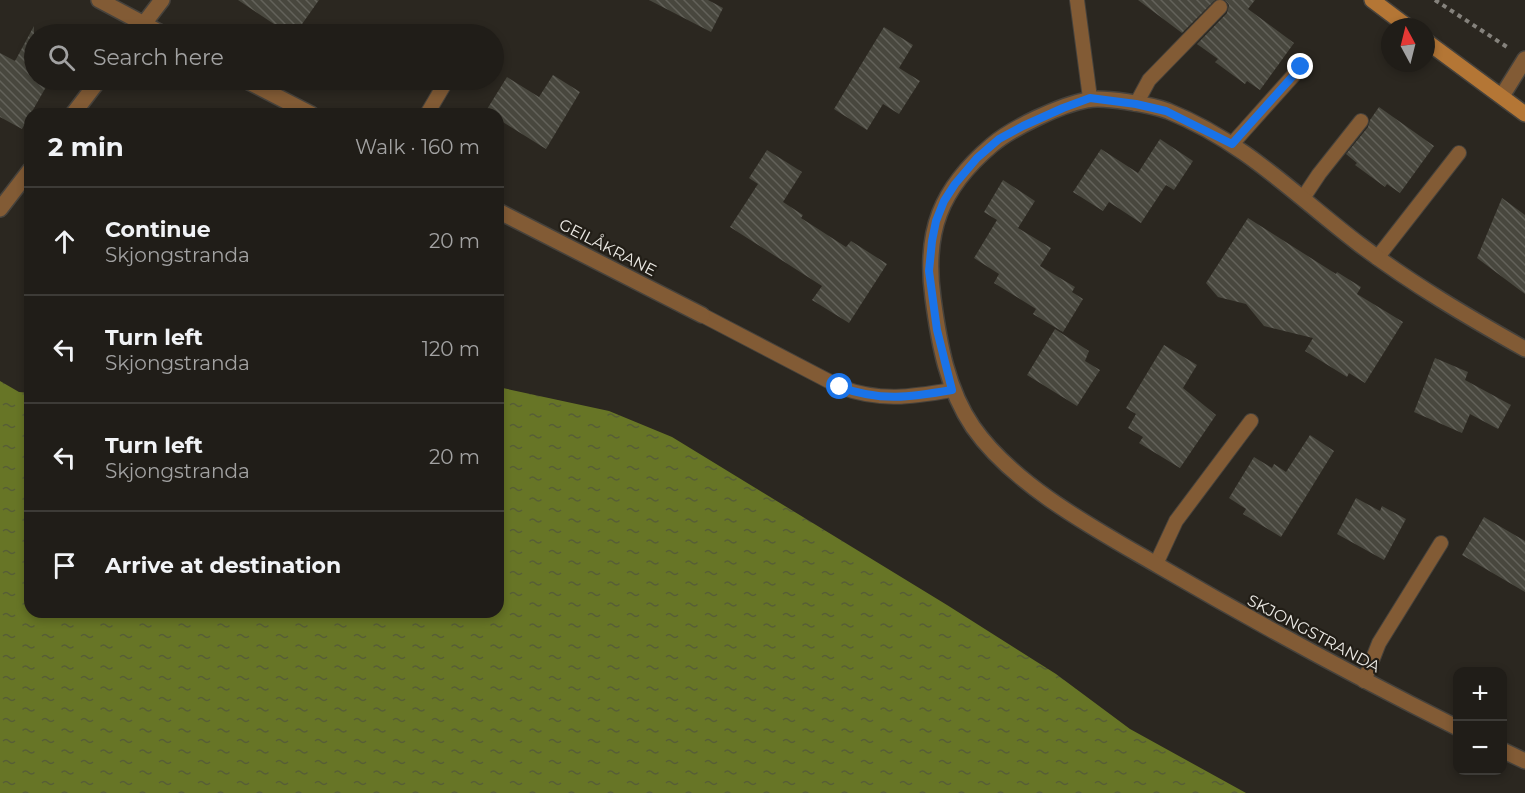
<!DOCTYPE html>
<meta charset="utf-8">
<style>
body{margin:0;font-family:Montserrat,sans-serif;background:#282621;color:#f1f3f6}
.controls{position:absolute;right:18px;bottom:18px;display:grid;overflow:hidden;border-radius:12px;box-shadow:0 3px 9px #0003}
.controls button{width:54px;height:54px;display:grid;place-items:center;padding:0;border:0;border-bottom:2px solid #3d3b37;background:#201d18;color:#f1f3f6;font:30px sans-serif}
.compass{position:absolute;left:1381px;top:18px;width:54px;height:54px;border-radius:50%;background:#201d18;box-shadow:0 3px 9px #0003;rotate:353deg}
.stop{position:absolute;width:18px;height:18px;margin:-14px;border:4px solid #1a73e8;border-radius:50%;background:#fff}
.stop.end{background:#1a73e8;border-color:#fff;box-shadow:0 2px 6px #0008}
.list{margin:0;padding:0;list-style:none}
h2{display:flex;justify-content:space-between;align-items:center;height:78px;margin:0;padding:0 24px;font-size:26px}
h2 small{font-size:20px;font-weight:400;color:#a2a2a2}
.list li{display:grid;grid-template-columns:39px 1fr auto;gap:18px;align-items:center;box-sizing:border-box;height:108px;padding:0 24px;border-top:2px solid #3d3b37}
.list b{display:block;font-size:22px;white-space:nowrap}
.list p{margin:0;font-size:20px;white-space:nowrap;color:#a2a2a2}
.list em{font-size:20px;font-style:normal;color:#a2a2a2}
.icon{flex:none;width:33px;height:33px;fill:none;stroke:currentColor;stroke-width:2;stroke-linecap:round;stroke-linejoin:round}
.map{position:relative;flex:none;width:1525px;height:793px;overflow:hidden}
.search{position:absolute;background:#201d18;box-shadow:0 3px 9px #0003;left:24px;top:24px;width:480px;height:66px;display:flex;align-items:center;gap:15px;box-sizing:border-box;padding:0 21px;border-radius:33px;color:#a2a2a2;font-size:22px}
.panel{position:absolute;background:#201d18;box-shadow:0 3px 9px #0003;left:24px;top:108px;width:480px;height:510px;border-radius:18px}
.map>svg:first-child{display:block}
.water{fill:url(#water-ripples)}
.building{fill:url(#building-back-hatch)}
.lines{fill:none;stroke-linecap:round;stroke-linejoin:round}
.service-casing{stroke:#46423c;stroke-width:16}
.minor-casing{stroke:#46423c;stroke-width:18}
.secondary-casing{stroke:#46423c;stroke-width:18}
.path{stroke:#85827c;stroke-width:4;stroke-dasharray:4.5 4.5;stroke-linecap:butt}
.service{stroke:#825b35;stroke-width:14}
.minor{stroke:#825b35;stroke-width:15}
.secondary{stroke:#b47635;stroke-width:15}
.route{stroke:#1a73e8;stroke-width:8}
.labels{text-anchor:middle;stroke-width:4.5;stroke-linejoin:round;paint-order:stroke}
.street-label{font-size:16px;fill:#eceae5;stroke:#221e17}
</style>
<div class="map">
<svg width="1525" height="793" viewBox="0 0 1525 793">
<defs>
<pattern id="water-ripples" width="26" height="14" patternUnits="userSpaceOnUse" patternTransform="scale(1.5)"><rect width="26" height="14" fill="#677526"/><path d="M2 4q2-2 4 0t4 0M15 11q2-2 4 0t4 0" fill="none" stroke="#575e36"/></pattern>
<pattern id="building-back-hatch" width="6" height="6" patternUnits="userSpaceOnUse" patternTransform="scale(1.5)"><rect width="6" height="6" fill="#48473e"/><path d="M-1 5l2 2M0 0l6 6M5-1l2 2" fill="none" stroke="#63625a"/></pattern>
</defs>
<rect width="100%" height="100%" fill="#2b2720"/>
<!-- water -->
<path class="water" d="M 0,381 L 19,392 L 30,393 L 30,612 L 498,612 L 498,387 L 609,411 L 672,437 L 947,605 L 1056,674 L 1130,729 L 1246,793 L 0,793 Z"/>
<!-- building -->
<path class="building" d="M 238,0 L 319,0 L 295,34 L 289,34 Z
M 649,0 L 708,0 L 723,8 L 711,32 Z
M 1138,0 L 1215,0 L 1182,33 Z
M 1225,0 L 1255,0 L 1248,9 L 1294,43 L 1260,90 L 1247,81 L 1245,84 L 1215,62 L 1218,59 L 1197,44 L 1227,13 L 1229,5 Z
M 34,26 L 34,80 L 50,80 L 22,129 L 0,117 L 0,53 L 15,61 Z
M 884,27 L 913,45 L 899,68 L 920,81 L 899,114 L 883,104 L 867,130 L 834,109 Z
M 553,75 L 580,92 L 546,149 L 498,119 L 498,114 L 484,114 L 507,77 L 539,97 Z
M 1379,107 L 1434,146 L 1400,193 L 1387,184 L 1385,187 L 1355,165 L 1357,163 L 1346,154 L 1368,127 L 1370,120 Z
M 1160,139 L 1193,161 L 1174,190 L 1166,185 L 1141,223 L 1109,202 L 1103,211 L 1073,192 L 1101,149 L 1138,173 Z
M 767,150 L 802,172 L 783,202 L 803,215 L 801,218 L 846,247 L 851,241 L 887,264 L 849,323 L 812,300 L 822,286 L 730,227 L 758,184 L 749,178 Z
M 1003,180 L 1035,201 L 1018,228 L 1051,248 L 1040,266 L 1075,287 L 1072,292 L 1083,299 L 1063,332 L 1033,314 L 1036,309 L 994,283 L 999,274 L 974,258 L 997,220 L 984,212 Z
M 1502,198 L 1525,215 L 1525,294 L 1477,258 Z
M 1248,218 L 1336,274 L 1337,272 L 1361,287 L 1357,294 L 1403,322 L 1365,383 L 1349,373 L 1347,377 L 1305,351 L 1313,338 L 1264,326 L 1246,304 L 1218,297 L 1206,283 Z
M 1055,329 L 1089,351 L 1085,361 L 1100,370 L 1077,406 L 1027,375 Z
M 1164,345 L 1197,365 L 1183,388 L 1216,415 L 1180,468 L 1139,443 L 1143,437 L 1128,428 L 1136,414 L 1126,408 Z
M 1435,358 L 1468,372 L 1465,380 L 1511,405 L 1498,429 L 1470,414 L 1462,433 L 1414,412 Z
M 1310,435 L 1334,451 L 1281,537 L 1243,514 L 1246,509 L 1229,498 L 1254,457 L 1272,468 L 1274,464 L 1286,472 Z
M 1356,498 L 1380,511 L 1382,506 L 1406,519 L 1384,560 L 1337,534 Z
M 1484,517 L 1525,541 L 1525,592 L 1462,555 Z"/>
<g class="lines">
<!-- service casing -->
<g class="service-casing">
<path id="service" d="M 1077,0 L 1090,98
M 1136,104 L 1149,80 L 1220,7
M 427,114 L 447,80
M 1232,144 L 1301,67
M 1303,198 L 1319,174 L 1361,121
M 1377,258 L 1459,153
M 702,315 L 840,387 C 881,402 911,397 952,390
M 1156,564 L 1176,521 L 1251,421
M 1364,681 L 1379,643 L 1441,543"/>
</g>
<!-- minor casing -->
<g class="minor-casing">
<path id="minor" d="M 99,0 L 163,34
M 136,34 L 162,0
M 245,80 L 311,114
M 1502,96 L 1525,59
M 73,114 L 99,80
M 0,209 L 30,170
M 498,211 L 702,315
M 1458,728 C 1356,677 1257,623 1159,566 C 1097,530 1014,486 973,427 C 947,389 939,343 933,298 C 924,232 940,189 992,145 C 1012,128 1060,105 1087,100 C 1102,96 1152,105 1168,111 C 1245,142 1296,196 1359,244 C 1412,284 1468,317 1525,349
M 1502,750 L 1525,761"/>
</g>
<!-- secondary casing -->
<g class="secondary-casing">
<path id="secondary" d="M 1372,0 L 1408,27
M 1426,41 L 1525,114"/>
</g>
<!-- path -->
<path class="path" d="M 1435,0 L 1507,47"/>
<!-- service -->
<use href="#service" class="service"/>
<!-- minor -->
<use href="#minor" class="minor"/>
<!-- secondary -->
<use href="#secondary" class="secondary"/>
</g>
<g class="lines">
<!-- route -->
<path class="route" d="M 840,387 C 881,402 911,397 952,390 L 937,330 L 929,271 L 932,241 L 936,221 L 944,201 L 955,184 L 977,158 L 999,139 L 1023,126 L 1063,108 L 1090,98 L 1136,104 L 1166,111 L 1232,144 L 1301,67"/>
</g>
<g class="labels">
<!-- street labels -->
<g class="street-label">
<text transform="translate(608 247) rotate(27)" y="6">GEILÅKRANE</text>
<text transform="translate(1314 633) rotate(28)" y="6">SKJONGSTRANDA</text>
</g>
</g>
</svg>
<div class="controls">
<button>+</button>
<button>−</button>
</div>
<svg class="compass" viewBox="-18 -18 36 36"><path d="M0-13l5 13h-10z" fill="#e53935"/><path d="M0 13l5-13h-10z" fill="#a2a2a2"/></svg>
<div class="stop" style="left:840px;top:387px"></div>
<div class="stop end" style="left:1301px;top:67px"></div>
<div class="search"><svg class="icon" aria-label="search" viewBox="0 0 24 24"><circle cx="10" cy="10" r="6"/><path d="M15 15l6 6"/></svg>Search here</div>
<section class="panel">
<h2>2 min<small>Walk · 160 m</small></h2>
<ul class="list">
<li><svg class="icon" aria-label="ahead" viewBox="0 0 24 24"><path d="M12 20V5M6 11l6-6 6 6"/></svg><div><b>Continue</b><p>Skjongstranda</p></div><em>20 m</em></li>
<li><svg class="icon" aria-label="left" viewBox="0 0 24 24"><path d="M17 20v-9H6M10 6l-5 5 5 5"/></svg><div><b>Turn left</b><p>Skjongstranda</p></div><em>120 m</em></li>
<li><svg class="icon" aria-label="left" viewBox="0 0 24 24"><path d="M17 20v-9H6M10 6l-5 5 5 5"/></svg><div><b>Turn left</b><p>Skjongstranda</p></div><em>20 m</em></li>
<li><svg class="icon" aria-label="arrive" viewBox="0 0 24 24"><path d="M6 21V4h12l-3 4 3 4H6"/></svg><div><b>Arrive at destination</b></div></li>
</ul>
</section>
</div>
